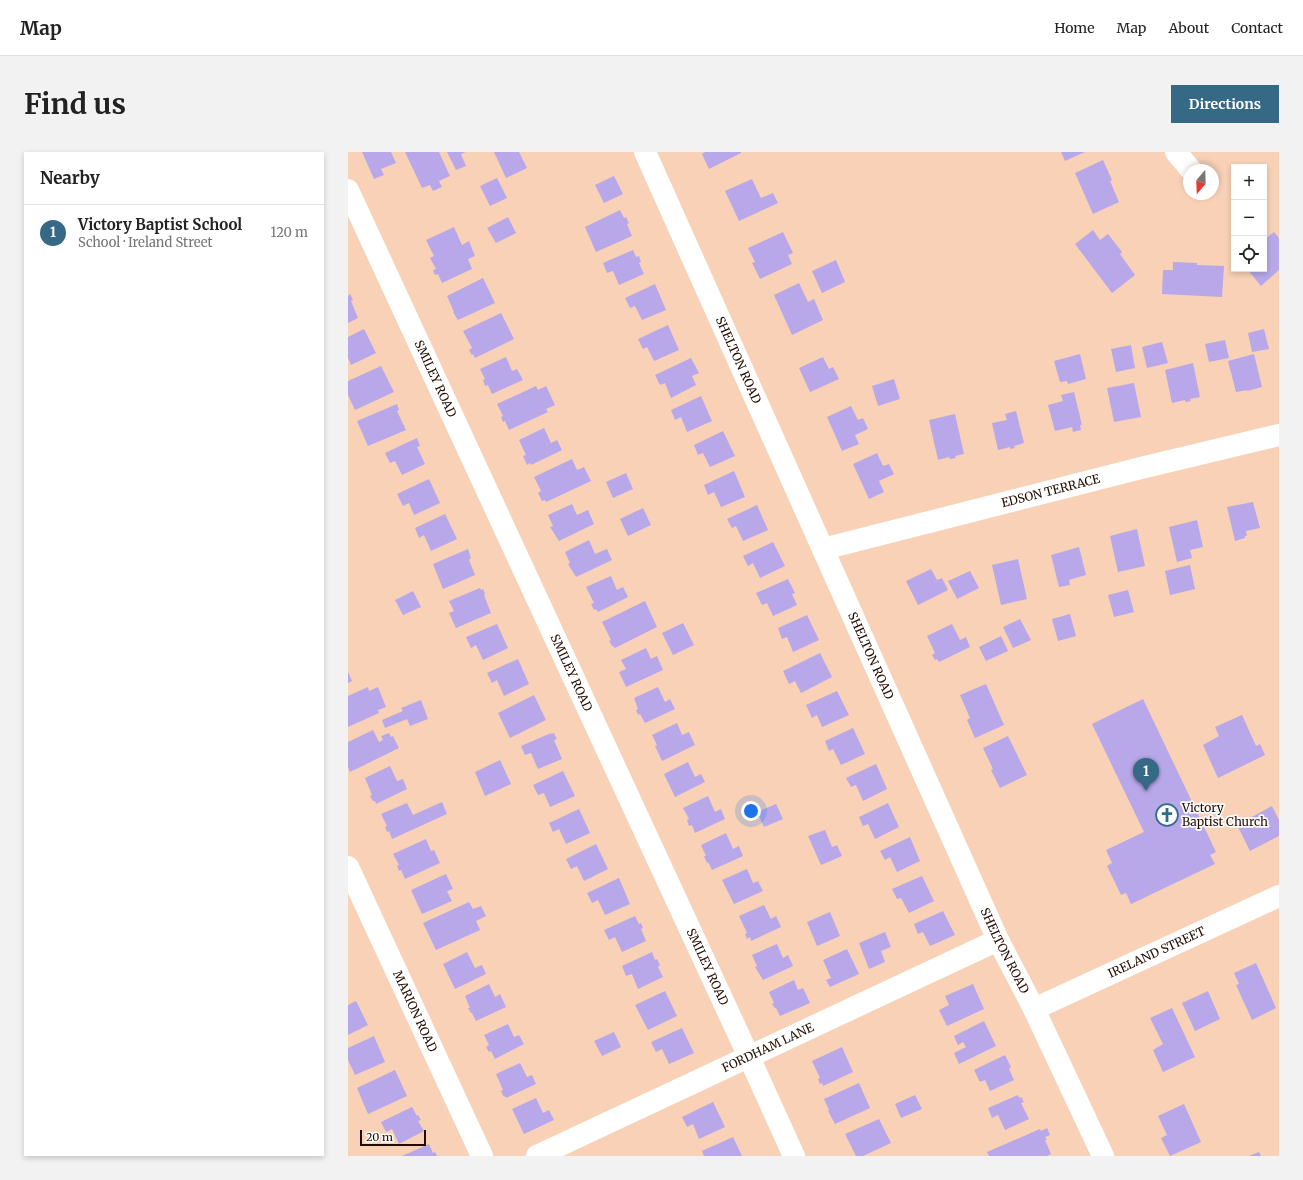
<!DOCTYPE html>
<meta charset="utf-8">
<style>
body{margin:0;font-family:Merriweather,serif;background:#f2f2f2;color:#222}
.controls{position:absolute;right:12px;top:12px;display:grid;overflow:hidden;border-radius:0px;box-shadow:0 2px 6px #0003}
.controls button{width:36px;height:36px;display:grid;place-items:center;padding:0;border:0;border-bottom:1px solid #e0e0e0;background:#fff;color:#222;font:20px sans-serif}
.compass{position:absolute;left:835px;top:12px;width:36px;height:36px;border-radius:50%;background:#fff;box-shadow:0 2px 6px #0003;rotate:199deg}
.scale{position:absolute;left:12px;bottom:10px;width:66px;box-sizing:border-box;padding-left:4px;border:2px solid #220c00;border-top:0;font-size:11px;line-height:14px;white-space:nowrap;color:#220c00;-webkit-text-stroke:3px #fbfbfb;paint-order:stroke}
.you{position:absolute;left:403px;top:659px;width:14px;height:14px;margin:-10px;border:3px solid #fff;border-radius:50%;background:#1a73e8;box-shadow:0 0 0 6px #1a73e833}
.badge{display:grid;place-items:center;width:26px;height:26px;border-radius:50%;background:#356986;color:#fff;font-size:13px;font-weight:700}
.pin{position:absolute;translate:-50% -33px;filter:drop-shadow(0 1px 2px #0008)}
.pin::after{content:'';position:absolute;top:21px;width:14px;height:12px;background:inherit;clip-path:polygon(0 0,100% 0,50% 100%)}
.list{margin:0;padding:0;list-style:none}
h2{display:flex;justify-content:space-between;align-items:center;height:52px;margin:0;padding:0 16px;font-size:17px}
h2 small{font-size:13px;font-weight:400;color:#767676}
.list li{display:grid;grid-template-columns:26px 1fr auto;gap:12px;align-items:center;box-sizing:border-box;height:56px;padding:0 16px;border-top:1px solid #e0e0e0}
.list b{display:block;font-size:15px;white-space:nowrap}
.list p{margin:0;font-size:13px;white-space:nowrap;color:#767676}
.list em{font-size:13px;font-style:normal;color:#767676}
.icon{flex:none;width:22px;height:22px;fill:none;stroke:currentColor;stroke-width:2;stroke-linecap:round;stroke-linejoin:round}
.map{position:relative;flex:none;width:931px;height:1004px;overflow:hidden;border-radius:0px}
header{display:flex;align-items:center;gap:24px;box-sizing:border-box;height:56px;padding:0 20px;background:#fff;border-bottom:1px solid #e0e0e0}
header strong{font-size:19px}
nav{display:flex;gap:22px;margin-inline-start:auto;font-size:14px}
.intro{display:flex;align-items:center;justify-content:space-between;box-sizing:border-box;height:96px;padding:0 24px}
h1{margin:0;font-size:28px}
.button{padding:10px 18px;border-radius:0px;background:#356986;color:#fff;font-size:14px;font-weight:700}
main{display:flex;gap:24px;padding:0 24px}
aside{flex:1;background:#fff;border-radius:0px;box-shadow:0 2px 6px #0003}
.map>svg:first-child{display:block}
.building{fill:#b8a8e9}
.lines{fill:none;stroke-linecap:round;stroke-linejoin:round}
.minor{stroke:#fff;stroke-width:22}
.tertiary{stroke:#fff;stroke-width:22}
.labels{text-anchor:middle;stroke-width:3.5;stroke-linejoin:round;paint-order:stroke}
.street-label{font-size:12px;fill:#220c00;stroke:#fbfbfb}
.poi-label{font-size:12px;fill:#220c00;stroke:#fbfbfb;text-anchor:start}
</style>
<header>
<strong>Map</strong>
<nav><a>Home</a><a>Map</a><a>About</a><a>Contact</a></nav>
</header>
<div class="intro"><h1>Find us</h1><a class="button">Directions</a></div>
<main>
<aside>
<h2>Nearby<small></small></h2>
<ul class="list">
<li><span class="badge">1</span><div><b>Victory Baptist School</b><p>School · Ireland Street</p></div><em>120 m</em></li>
</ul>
</aside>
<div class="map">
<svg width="931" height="1004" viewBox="0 0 931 1004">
<rect width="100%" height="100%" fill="#f8d1b7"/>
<!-- building -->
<path class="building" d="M 14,0 L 43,0 L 48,11 L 33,17 L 36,23 L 26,27 Z
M 57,0 L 91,0 L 102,24 L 91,29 L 94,35 L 85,39 L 82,33 L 74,36 Z
M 99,0 L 118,0 L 113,2 L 118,14 L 108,18 Z
M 146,0 L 171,0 L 179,16 L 158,26 Z
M 357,0 L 393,0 L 393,1 L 361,17 L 354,2 Z
M 713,0 L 737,0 L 717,9 Z
M 755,8 L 764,28 L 762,29 L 771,50 L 745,62 L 727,21 Z
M 266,24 L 275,42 L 256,51 L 247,33 Z
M 149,26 L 159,46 L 142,54 L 132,34 Z
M 404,27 L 413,46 L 425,41 L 430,51 L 391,69 L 377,39 Z
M 272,58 L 276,66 L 278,65 L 281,71 L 279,72 L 284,84 L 248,100 L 237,75 Z
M 160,65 L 168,81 L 148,91 L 139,76 Z
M 106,75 L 114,93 L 121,89 L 127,104 L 120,107 L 124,117 L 94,131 L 90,122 L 87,123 L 85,118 L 88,117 L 82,106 L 86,104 L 78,88 Z
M 745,78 L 752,88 L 760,82 L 774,100 L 772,102 L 787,123 L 764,141 L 727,92 Z
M 435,80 L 445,101 L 440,103 L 444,112 L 412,127 L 404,111 L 407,110 L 400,96 Z
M 926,80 L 931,86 L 931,118 L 913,134 L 899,117 L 916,117 L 916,88 Z
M 285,98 L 288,105 L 291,104 L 293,110 L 291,111 L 296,122 L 271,133 L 265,119 L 259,121 L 255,111 Z
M 488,108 L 497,130 L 474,141 L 464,119 Z
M 825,110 L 849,111 L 849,113 L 876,114 L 874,145 L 814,142 L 815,118 L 825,118 Z
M 135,126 L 147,151 L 110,168 L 105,160 L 106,160 L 99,144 Z
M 451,131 L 460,150 L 466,147 L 475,168 L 444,183 L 426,143 Z
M 307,132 L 318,158 L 294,168 L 287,154 L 282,156 L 277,146 Z
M 2,142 L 5,148 L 3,149 L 10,166 L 0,171 L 0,144 Z
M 153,161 L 166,187 L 127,206 L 125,202 L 124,203 L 121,198 L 124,196 L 115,179 Z
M 320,173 L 331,198 L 306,209 L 299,195 L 295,197 L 290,187 Z
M 16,177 L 28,201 L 3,213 L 0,206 L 0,185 Z
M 916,177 L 921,197 L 904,200 L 900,181 Z
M 877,188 L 881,206 L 861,210 L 857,192 Z
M 814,190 L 820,211 L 799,216 L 794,195 Z
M 783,193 L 787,216 L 768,220 L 763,197 Z
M 732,202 L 738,227 L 720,232 L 719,229 L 712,230 L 706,209 Z
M 906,202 L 914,235 L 899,239 L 899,238 L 888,240 L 880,209 Z
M 158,205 L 164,219 L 169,217 L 175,228 L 144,242 L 140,233 L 137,234 L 135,228 L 137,227 L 132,217 Z
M 475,205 L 481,217 L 485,215 L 491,227 L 462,240 L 451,216 Z
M 343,206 L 351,221 L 344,224 L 348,233 L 323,246 L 317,231 L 312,233 L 307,223 Z
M 845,211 L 852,245 L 842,247 L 843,249 L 837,250 L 837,248 L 824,251 L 817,218 Z
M 33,214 L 46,240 L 7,258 L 0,243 L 0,229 Z
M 546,227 L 552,247 L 530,254 L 524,234 Z
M 786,231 L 793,265 L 766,270 L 759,236 Z
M 188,234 L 190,238 L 198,234 L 207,253 L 198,257 L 200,260 L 161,278 L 157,269 L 155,270 L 153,265 L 155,264 L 149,252 Z
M 726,240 L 734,273 L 732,273 L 733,278 L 725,280 L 724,275 L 707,279 L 700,253 L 715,249 L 713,243 Z
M 353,244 L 364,269 L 339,280 L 333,265 L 327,268 L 323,258 Z
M 49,252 L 51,258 L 49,259 L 58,278 L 20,294 L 9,269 Z
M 503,254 L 510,268 L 515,266 L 520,277 L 507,283 L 511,292 L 494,299 L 479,265 Z
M 668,259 L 676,291 L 666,294 L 667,296 L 662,297 L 662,295 L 650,298 L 644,271 L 659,268 L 657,262 Z
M 607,262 L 616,302 L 607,304 L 608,306 L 602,307 L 601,305 L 590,308 L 581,268 Z
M 196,276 L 203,291 L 209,288 L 214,298 L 183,313 L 182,311 L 179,313 L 175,304 L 178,303 L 171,288 Z
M 375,279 L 387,304 L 362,315 L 355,301 L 350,303 L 346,293 Z
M 69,286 L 72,294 L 69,295 L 77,312 L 54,323 L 47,309 L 42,311 L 37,301 Z
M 529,301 L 535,314 L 541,312 L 546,322 L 531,329 L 536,340 L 521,347 L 505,312 Z
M 224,307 L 229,318 L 236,315 L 243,329 L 198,350 L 197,348 L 194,349 L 190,341 L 193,339 L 186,325 Z
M 386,319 L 397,345 L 373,355 L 366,340 L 360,343 L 356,333 Z
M 278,321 L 285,337 L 265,346 L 258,330 Z
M 81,327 L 92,351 L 66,363 L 61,351 L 55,354 L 49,342 Z
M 905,350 L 912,376 L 898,379 L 899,384 L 897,384 L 897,386 L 887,389 L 879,355 Z
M 224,352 L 229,363 L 240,358 L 246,372 L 211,389 L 202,375 L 205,374 L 200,363 Z
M 409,353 L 420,378 L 395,389 L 388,374 L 384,376 L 379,367 Z
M 295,356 L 303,373 L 280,384 L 272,367 Z
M 97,362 L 109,387 L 83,399 L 76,383 L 71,386 L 67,376 Z
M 849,368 L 855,395 L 842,398 L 844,406 L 829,410 L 821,375 Z
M 789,377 L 797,414 L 770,420 L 762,384 Z
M 241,388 L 247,402 L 259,397 L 264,408 L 228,425 L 220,412 L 222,411 L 217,400 Z
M 425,390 L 437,414 L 412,426 L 405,411 L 400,414 L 395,404 Z
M 731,395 L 738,423 L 721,428 L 722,433 L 711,435 L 703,403 Z
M 120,397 L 123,406 L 121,408 L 127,423 L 95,437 L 85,412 Z
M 670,407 L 679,447 L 653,453 L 644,413 Z
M 842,413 L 847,437 L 822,443 L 817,419 Z
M 583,417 L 589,428 L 594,426 L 600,438 L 570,453 L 558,429 Z
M 622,419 L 631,436 L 609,447 L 600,429 Z
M 263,424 L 269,438 L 275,435 L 280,445 L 250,460 L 248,457 L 246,458 L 243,452 L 246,451 L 238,435 Z
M 440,427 L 447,441 L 444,442 L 449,453 L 425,464 L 419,451 L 414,453 L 408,441 Z
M 132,436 L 133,438 L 135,437 L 137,442 L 136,443 L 143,461 L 108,476 L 101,461 L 106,459 L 101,449 Z
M 780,438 L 786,460 L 766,465 L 760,443 Z
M 65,439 L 73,455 L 55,463 L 47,448 Z
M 297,449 L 309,475 L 267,496 L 265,494 L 264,494 L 261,489 L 263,488 L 254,470 Z
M 722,462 L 728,484 L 710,489 L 704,467 Z
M 459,463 L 471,488 L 445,500 L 439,485 L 434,487 L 430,476 Z
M 672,467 L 683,488 L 665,496 L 655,475 Z
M 335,471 L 346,493 L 325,503 L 314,481 Z
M 149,472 L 160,496 L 135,508 L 128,493 L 123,496 L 118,485 Z
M 604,472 L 612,488 L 618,485 L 622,495 L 591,510 L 589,507 L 587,508 L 584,503 L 587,501 L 579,484 Z
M 653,484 L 660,499 L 638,509 L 631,495 Z
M 298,496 L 303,507 L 309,504 L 315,518 L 278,535 L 271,520 L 278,517 L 273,508 Z
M 472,501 L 484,525 L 453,541 L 447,529 L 441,532 L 435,519 Z
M 170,507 L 181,532 L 156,544 L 149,528 L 144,531 L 139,521 Z
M 0,520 L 4,529 L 0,531 Z
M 638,532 L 656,573 L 627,586 L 619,568 L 622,566 L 612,543 Z
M 20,535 L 21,539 L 30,535 L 38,555 L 30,558 L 31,561 L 0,575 L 0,544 Z
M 310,535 L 317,550 L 322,547 L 327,557 L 297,571 L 292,562 L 290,563 L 288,558 L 290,557 L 286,546 Z
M 489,539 L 501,563 L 474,575 L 469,563 L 464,566 L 458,553 Z
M 186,543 L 198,568 L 162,586 L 150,561 Z
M 795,547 L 868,700 L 862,703 L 867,712 L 783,752 L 778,741 L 773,743 L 759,714 L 764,711 L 758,698 L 796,680 L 744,572 Z
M 73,548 L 80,567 L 62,574 L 59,567 L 37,576 L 34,568 L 55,559 L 53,556 Z
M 894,563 L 908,594 L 912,592 L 917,603 L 870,626 L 855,593 L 871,584 L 867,575 Z
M 329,571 L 334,583 L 341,580 L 347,593 L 314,609 L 307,594 L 309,593 L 304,583 Z
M 505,576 L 517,602 L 493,613 L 485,597 L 481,599 L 477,589 Z
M 25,578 L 31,590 L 35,588 L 33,584 L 41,581 L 43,585 L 45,584 L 51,596 L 2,620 L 0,615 L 0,590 Z
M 203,581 L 203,582 L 206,581 L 209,587 L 206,588 L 214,607 L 190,617 L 183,601 L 177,603 L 173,594 Z
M 660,584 L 679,623 L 652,636 L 643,618 L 645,617 L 635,596 Z
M 152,608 L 163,632 L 137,644 L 127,620 Z
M 340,610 L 347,625 L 353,622 L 357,630 L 327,645 L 316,622 Z
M 528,612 L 539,637 L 515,649 L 508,633 L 503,635 L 498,626 Z
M 42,614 L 49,629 L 55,627 L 59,637 L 28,652 L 27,649 L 25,649 L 22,644 L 24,643 L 17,626 Z
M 215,619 L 227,644 L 202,655 L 196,641 L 190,643 L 185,633 Z
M 360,644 L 367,660 L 373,657 L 377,667 L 347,681 L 344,673 L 341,674 L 339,668 L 341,667 L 335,656 Z
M 94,650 L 99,662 L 44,687 L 41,679 L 39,680 L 37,675 L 39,674 L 33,662 L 59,651 L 65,663 Z
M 540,651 L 551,675 L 527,687 L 520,672 L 515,674 L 511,665 Z
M 428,652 L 435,667 L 416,675 L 409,660 Z
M 924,654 L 931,668 L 931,684 L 902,699 L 889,673 Z
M 231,657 L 242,681 L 218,692 L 211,677 L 205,680 L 201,671 Z
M 477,678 L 484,695 L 489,693 L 494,704 L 473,713 L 460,684 Z
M 378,681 L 385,697 L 391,694 L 395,704 L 364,718 L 360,710 L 359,711 L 356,704 L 358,704 L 353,693 Z
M 562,685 L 572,709 L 549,720 L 542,705 L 537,708 L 532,699 Z
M 78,687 L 83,699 L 86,698 L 92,711 L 57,727 L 53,718 L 51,719 L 49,714 L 51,713 L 45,702 Z
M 248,692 L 260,717 L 236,729 L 229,714 L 223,717 L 218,707 Z
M 399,717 L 405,731 L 410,729 L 415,739 L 386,752 L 374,728 Z
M 98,722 L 105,737 L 99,739 L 104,749 L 74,762 L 63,738 Z
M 574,724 L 586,749 L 561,761 L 553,746 L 549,747 L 544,737 Z
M 271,726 L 282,752 L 257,763 L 250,748 L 244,751 L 239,741 Z
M 121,750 L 125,757 L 133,754 L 138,764 L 128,769 L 132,778 L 88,798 L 75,771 Z
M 416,753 L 423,767 L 428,764 L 433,775 L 403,789 L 402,785 L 399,787 L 397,782 L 399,781 L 391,764 Z
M 595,759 L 607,783 L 582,794 L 575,780 L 570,782 L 566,772 Z
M 482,760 L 492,784 L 469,794 L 459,770 Z
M 287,764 L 291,772 L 293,771 L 295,776 L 293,777 L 298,789 L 274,800 L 267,785 L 261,788 L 256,778 Z
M 537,780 L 543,795 L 533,799 L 537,810 L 521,817 L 511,791 Z
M 429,792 L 435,806 L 440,803 L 445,814 L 415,828 L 407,815 L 409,814 L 404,803 Z
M 499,797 L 511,822 L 482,835 L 478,828 L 483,826 L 475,808 Z
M 119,800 L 127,816 L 134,813 L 138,822 L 107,837 L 95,812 Z
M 304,800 L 307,808 L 309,807 L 312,813 L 310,815 L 315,825 L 290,837 L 284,822 L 278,824 L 274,814 Z
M 908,811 L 928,856 L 904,868 L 888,833 L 891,832 L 886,821 Z
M 446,828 L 450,838 L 455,836 L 462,851 L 432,864 L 428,856 L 427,856 L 424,852 L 426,851 L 421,840 Z
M 141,832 L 147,845 L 152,842 L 158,855 L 128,869 L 124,861 L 123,861 L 120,856 L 122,856 L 117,844 Z
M 625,832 L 636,857 L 599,874 L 591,858 L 601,853 L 597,844 Z
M 317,839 L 329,864 L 300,878 L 287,853 Z
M 860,839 L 872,867 L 847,879 L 834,851 Z
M 8,849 L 20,873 L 0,883 L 0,853 Z
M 824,856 L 847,905 L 815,920 L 805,898 L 815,892 L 802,866 Z
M 636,869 L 648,894 L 611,912 L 606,901 L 618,895 L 615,890 L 610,893 L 606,884 Z
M 160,872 L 166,885 L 171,883 L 176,892 L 147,907 L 143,899 L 141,900 L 138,895 L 141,893 L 136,883 Z
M 334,876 L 346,901 L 321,912 L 314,897 L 308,900 L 303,890 Z
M 266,880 L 273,895 L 254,904 L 246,889 Z
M 26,884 L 37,910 L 7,923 L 0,908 L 0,896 Z
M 494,895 L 505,920 L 475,934 L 474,931 L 472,932 L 470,927 L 472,926 L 464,909 Z
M 657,903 L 663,915 L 661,917 L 666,928 L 642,939 L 637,928 L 632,930 L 626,918 Z
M 172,911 L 179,925 L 184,923 L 188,932 L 158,946 L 157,944 L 156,945 L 153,939 L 155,938 L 148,922 Z
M 47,918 L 59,944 L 20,962 L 9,936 Z
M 511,931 L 522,956 L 487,972 L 480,959 L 481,958 L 476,947 Z
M 567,943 L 574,957 L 553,966 L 547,952 Z
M 670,943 L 671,946 L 673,945 L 676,950 L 673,951 L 681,967 L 657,978 L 650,963 L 644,966 L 640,956 Z
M 188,946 L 195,961 L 201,958 L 206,968 L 176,982 L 164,957 Z
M 365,950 L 377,975 L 351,987 L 345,972 L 339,975 L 334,965 Z
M 836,952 L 853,990 L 822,1004 L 813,986 L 819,983 L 810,964 Z
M 64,955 L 69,964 L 70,963 L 73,968 L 70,969 L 76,979 L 51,992 L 44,977 L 38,980 L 33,970 Z
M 531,967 L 543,991 L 515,1004 L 508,1004 L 497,982 Z
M 699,976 L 702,983 L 697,985 L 699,988 L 697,988 L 703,1002 L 699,1004 L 641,1004 L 639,1000 L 692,977 L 693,979 Z
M 385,985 L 394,1004 L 356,1004 L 354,999 Z
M 81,992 L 85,1001 L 87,1000 L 89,1004 L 54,1004 Z
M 911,1000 L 913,1004 L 901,1004 Z"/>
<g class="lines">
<!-- minor -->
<g class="minor">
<path d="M 828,0 L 843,18"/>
<path id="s1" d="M 0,38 L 401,905 L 446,1004"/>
<path id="s2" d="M 475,397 L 793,316 L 931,283"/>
<path id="s3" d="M 0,715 L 134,1004"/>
<path id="s4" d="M 686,857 L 931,744"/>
<path id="s5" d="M 189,1004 L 650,788"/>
</g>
<!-- tertiary -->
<path class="tertiary" id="s6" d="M 297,0 L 650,788 L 686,857 L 755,1004"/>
</g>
<!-- icons -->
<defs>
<g id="church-ring" transform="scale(1.15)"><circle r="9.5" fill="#fbfbfb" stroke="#356986" stroke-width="1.5"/><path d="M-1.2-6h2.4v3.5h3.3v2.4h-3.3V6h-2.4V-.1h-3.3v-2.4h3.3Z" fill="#356986"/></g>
</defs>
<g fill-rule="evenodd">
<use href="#church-ring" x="819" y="663"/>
</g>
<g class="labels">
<!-- street labels -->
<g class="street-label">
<text dy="4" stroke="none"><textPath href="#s6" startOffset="228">SHELTON ROAD</textPath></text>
<text dy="4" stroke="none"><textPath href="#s1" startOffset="208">SMILEY ROAD</textPath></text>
<text dy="4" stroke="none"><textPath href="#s2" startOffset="235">EDSON TERRACE</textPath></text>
<text dy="4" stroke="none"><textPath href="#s6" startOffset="552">SHELTON ROAD</textPath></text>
<text dy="4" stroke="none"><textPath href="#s1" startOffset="532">SMILEY ROAD</textPath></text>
<text dy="4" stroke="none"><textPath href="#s6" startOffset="876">SHELTON ROAD</textPath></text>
<text dy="4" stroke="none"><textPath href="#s4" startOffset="135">IRELAND STREET</textPath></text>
<text dy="4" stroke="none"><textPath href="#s1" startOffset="856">SMILEY ROAD</textPath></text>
<text dy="4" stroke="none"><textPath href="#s3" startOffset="159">MARION ROAD</textPath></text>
<text dy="4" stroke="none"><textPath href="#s5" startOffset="255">FORDHAM LANE</textPath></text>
</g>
<!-- poi labels -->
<g class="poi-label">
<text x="834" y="660">Victory<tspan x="834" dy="14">Baptist Church</tspan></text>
</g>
</g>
</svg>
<div class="controls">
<button>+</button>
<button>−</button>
<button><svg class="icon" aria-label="locate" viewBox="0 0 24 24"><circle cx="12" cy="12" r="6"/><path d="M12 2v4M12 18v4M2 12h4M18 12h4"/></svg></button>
</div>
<svg class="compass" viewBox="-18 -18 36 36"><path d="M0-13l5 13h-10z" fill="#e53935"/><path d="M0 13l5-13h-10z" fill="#767676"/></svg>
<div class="scale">20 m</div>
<div class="you"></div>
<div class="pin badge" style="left:798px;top:639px">1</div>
</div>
</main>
